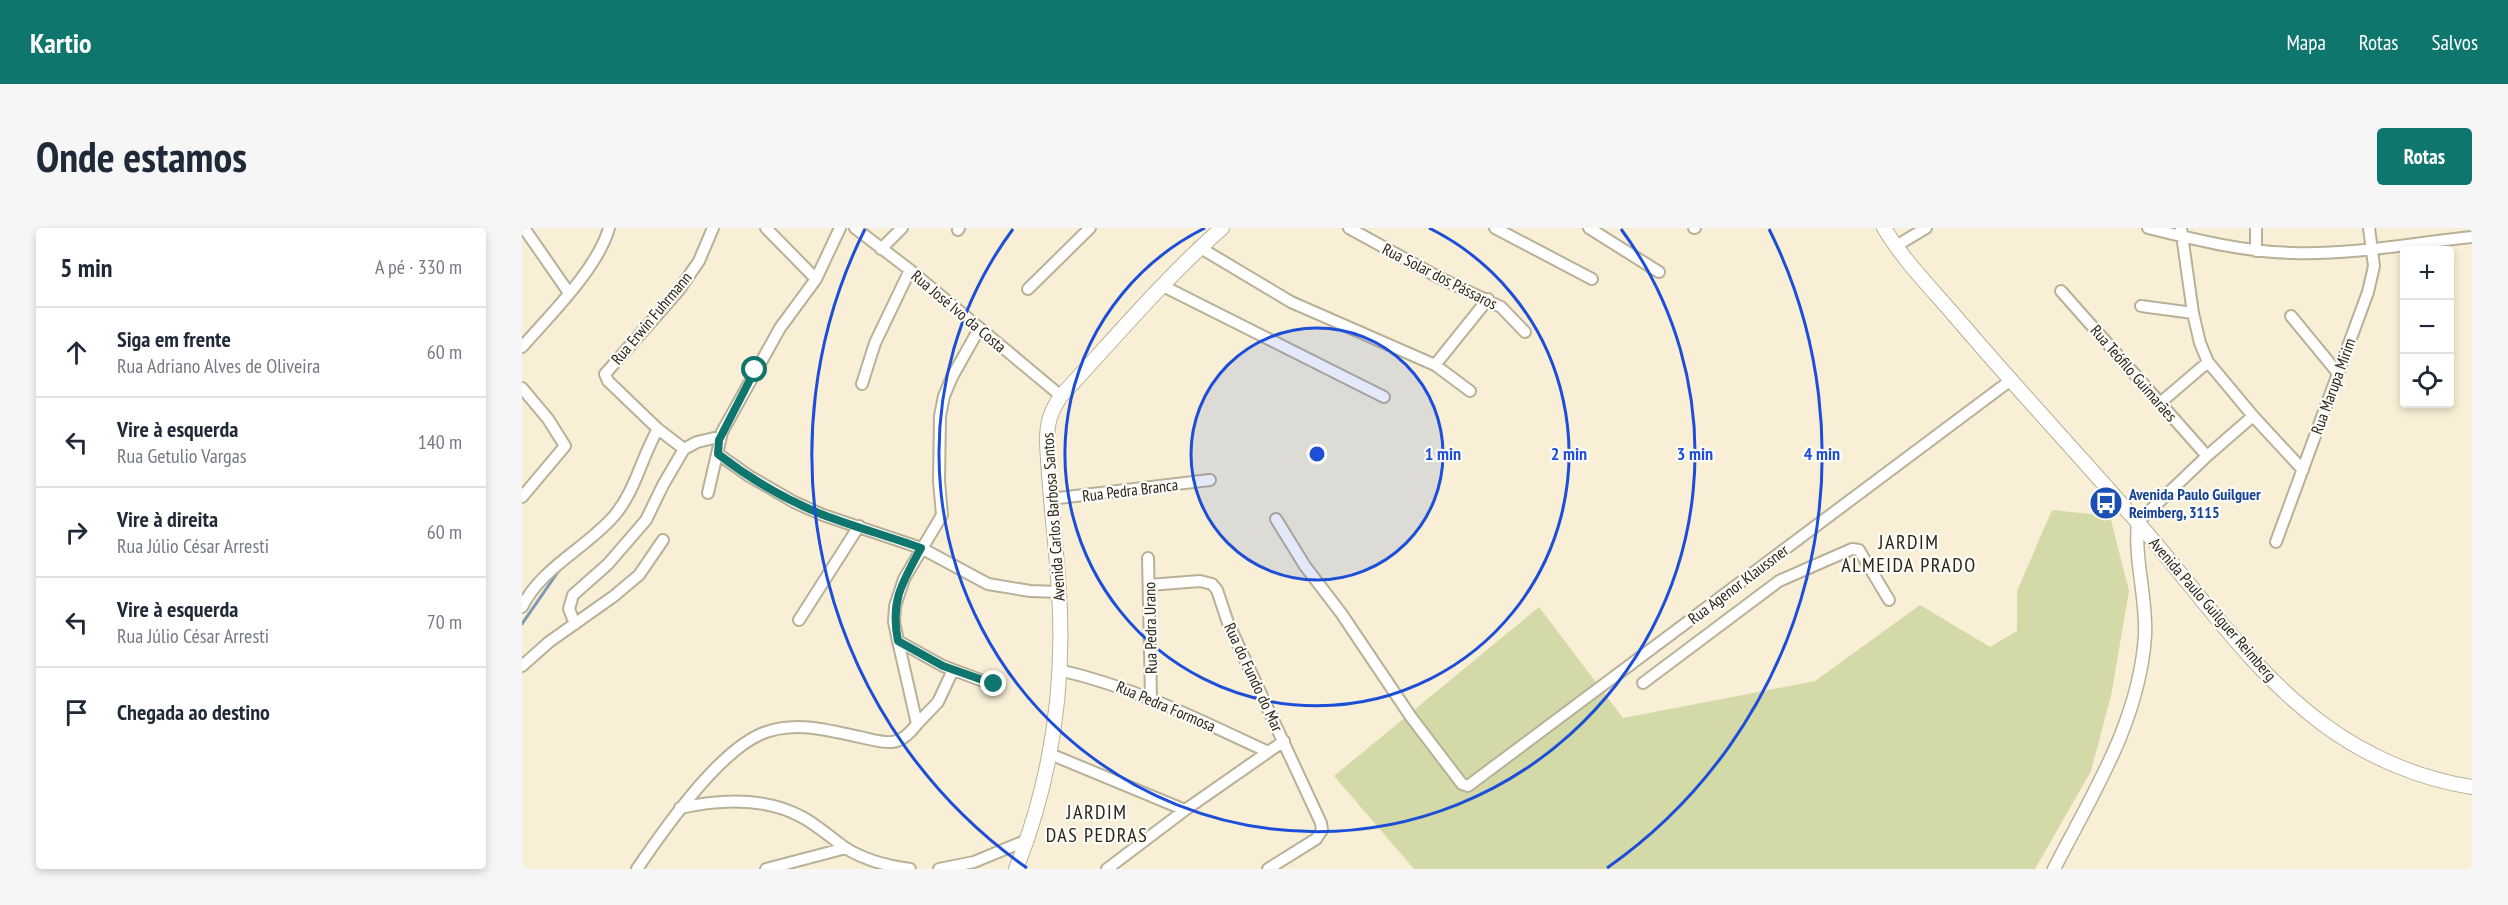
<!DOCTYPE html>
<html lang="pt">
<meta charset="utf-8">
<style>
body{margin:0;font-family:"PT Sans Narrow",sans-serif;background:#f6f6f7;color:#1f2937}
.controls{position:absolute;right:18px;top:18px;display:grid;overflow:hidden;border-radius:6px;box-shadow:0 3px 9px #0003}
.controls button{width:54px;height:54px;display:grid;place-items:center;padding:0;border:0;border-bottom:2px solid #e0e1e3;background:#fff;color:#1f2937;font:30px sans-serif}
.stop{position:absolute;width:18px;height:18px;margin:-14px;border:4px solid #0f766e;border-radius:50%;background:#fff}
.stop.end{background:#0f766e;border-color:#fff;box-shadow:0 2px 6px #0008}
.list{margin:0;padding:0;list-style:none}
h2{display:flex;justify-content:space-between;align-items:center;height:78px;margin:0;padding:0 24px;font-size:26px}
h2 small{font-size:20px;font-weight:400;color:#747a83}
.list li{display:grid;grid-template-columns:39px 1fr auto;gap:18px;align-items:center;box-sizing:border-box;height:90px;padding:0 24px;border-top:2px solid #e0e1e3}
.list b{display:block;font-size:22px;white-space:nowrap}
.list p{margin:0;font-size:20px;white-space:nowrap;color:#747a83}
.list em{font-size:20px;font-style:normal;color:#747a83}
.icon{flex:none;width:33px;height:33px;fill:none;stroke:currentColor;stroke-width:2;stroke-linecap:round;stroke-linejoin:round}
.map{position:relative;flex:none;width:1950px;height:641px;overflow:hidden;border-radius:6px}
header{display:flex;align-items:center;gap:36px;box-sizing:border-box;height:84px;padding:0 30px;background:#0f766e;color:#fff}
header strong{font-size:28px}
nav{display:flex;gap:33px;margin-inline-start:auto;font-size:21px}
.intro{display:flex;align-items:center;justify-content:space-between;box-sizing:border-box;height:144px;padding:0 36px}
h1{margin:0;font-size:42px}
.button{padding:15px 27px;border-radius:6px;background:#0f766e;color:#fff;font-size:21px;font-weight:700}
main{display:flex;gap:36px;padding:0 36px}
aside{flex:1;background:#fff;border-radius:6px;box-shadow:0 3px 9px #0003}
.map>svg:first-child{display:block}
.green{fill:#d4daa7}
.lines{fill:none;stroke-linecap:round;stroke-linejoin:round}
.stream{stroke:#7c98b4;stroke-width:3}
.minor-casing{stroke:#b9b098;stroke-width:14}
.tertiary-casing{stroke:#b9b098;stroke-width:15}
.secondary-casing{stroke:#b9b098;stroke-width:16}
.minor{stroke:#fff;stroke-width:10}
.tertiary{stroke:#fff;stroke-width:12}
.secondary{stroke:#fff;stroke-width:14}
.route{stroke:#0f766e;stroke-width:8}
.ring{fill:none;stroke:#1d4ed8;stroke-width:3}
.labels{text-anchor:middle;stroke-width:4.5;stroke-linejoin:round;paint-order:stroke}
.street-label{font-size:16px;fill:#28251b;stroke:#fefcf7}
.transit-label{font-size:16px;font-weight:bold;fill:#164399;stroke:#fefcf7;text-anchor:start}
.quarter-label{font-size:20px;letter-spacing:1.5px;fill:#28251b;stroke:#fefcf7}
.centre{fill:#1d4ed8;stroke:#fefcf7;stroke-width:3}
.ring-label{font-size:18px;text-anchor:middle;font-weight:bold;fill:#1d4ed8;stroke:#fefcf7;stroke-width:4.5;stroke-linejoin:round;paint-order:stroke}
</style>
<header>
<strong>Kartio</strong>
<nav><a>Mapa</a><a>Rotas</a><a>Salvos</a></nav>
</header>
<div class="intro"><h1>Onde estamos</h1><a class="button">Rotas</a></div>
<main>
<aside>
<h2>5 min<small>A pé · 330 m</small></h2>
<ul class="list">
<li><svg class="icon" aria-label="ahead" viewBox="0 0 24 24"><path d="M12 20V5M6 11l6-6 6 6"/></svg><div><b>Siga em frente</b><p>Rua Adriano Alves de Oliveira</p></div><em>60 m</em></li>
<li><svg class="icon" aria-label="left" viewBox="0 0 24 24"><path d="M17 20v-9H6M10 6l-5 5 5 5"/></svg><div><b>Vire à esquerda</b><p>Rua Getulio Vargas</p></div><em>140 m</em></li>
<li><svg class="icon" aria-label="right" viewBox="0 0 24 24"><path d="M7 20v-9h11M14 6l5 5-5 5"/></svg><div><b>Vire à direita</b><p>Rua Júlio César Arresti</p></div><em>60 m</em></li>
<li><svg class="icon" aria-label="left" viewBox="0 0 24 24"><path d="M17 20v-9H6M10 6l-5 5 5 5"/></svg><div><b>Vire à esquerda</b><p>Rua Júlio César Arresti</p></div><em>70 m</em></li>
<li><svg class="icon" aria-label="arrive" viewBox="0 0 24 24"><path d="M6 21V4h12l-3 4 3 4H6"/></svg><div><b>Chegada ao destino</b></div></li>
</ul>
</aside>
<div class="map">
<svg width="1950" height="641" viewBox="0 0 1950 641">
<rect width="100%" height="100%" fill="#f8efd6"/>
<!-- green -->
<path class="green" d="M 1530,282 L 1588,288 L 1607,363 L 1589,468 L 1569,543 L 1513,641 L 892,641 L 812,548 L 1017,379 L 1101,490 L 1293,453 L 1398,377 L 1468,419 L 1495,403 L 1495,363 Z"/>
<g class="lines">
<!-- stream -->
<path class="stream" d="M 0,396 L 38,341"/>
<!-- minor casing -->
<g class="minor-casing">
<path id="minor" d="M 2,0 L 47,65
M 244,0 L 294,51
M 333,0 L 388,42 L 539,168
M 827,0 L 916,49 L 979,79 L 1003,104
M 973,0 L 1070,51
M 1067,0 L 1137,44
M 1172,0 L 1173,0
M 1626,0 C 1674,12 1723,24 1771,25 C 1831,27 1891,15 1950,9
M 1659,0 L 1671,85 L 1678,115 L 1686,134 L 1731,188 L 1781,242
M 1734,0 L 1734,23
M 436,2 L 437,0
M 1374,18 L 1404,0
M 677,19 L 769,74 L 913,137 L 948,163
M 359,21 L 380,0
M 641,58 L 862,169
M 506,61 L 568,0
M 1539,63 L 1685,228
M 1619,78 L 1671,85
M 1769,88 L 1815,144
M 0,119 C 28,87 76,40 87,0
M 913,137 L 966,71
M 340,156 L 353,115 L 388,42
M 0,160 L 26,191 L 43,218 L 0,269
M 1638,175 L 1686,134
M 162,221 L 136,201 L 86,153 L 83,146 L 157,62 L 177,33 L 191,0
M 196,226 L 227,248 L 272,274 L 301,287 L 399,320 L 466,356 L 508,363 L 537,364
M 186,265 L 200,204 L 258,100 L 294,51 L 318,0
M 528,271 L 688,252
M 754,291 L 783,338 L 819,385 L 889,489 L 940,556 L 946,558 L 1489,152
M 1616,294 L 1685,228 L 1731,188
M 1754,314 L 1846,64 L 1852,38 L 1847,0
M 626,330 L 629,469
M 627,357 L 678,353 L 690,356 L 695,362 L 706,395 L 799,595 L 800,602 L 794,611 L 746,641
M 0,379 C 19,340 63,321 92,288 C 114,262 119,230 136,201
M 277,392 L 337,298
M 53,396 L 47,381 L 51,367 L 86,336 L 124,292 L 141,257 L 162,221 L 175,214 L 192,210 L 197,212
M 376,413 L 421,438 L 472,457
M 0,438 L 27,414 L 92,368 L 117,347 L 141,312
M 537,442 C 612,459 678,492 746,524
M 1121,455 L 1257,353 L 1330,321 L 1337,322 L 1367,372
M 395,496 L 416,474 L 431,442
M 528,526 L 663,582
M 158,580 C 198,571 243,569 280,589 C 295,597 308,609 322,619 C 340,631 366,638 388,641
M 115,641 C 142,601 195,525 239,506 C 272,492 305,502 338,509 C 348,511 360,515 370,514 C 381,513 389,504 395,496 L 376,413 L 372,394 L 373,378 L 382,351 L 420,287 L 417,253 L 418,188 L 422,168 L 430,149 L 457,101
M 244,641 L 324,620
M 417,641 L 452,634 L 505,612
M 585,641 L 663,582 L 762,513"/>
</g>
<!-- tertiary casing -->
<g class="tertiary-casing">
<path id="tertiary" d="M 1532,641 C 1570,566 1617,495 1623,408 C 1625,370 1612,332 1616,294"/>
</g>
<!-- secondary casing -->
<g class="secondary-casing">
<path id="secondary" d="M 1362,0 C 1383,35 1413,64 1439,95 C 1497,163 1558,228 1617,296 C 1676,363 1728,442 1801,496 C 1844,528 1897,551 1950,559
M 494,641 C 529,553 543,458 537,364 C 534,313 527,264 525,213 C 525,195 528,184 539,168 C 591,112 642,51 700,0"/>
</g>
<!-- minor -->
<use href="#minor" class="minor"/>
<!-- tertiary -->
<use href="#tertiary" class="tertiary"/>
<!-- secondary -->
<use href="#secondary" class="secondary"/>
</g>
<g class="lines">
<!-- route -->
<path class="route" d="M 233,142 L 197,212 L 196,226 C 227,250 262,271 299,286 C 332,299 366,308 399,320 C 380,355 368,373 376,413 L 421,438 L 472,456"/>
</g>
<!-- distance rings -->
<circle cx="795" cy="226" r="126" fill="#1d4ed8" fill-opacity=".12"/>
<g class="ring">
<circle cx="795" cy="226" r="126"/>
<path d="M907 0A252 252 0 1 1 683 0"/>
<path d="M1099 1A378 378 0 1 1 491 1"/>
<path d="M505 640A505 505 0 0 1 343 1M1247 1A505 505 0 0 1 1085 640"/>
</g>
<!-- icons -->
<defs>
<g id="bus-disc" transform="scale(1.725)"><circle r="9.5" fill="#1a4fb4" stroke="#fefcf7"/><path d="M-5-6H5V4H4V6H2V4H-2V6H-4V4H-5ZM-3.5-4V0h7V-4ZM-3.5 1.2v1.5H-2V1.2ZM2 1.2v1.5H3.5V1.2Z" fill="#fff"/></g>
</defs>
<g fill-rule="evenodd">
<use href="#bus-disc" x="1584" y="275"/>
</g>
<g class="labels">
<!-- street labels -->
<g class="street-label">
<text transform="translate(918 48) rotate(27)" y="6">Rua Solar dos Pássaros</text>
<text transform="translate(437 83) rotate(40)" y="6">Rua José Ivo da Costa</text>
<text transform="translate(129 90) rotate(-50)" y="6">Rua Erwin Fuhrmann</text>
<text transform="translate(1612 145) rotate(49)" y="6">Rua Teófilo Guimarães</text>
<text transform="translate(1811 158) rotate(-70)" y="6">Rua Marupa Mirim</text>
<text transform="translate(608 262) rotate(-7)" y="6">Rua Pedra Branca</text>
<text transform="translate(531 289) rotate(-94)" y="6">Avenida Carlos Barbosa Santos</text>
<text transform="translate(1216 356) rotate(-37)" y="6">Rua Agenor Klaussner</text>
<text transform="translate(1691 381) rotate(49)" y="6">Avenida Paulo Guilguer Reimberg</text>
<text transform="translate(628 400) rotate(-91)" y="6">Rua Pedra Urano</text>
<text transform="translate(732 449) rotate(65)" y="6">Rua do Fundo do Mar</text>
<text transform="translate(644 478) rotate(23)" y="6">Rua Pedra Formosa</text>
</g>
<!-- transit labels -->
<g class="transit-label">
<text x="1607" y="272">Avenida Paulo Guilguer<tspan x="1607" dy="18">Reimberg, 3115</tspan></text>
</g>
<!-- quarter labels -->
<g class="quarter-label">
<text x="1387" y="321">JARDIM<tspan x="1387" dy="23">ALMEIDA PRADO</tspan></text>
<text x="575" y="591">JARDIM<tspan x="575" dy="23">DAS PEDRAS</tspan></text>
</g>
</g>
<circle cx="795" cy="226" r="9" class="centre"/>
<g class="ring-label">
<text x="921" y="232">1 min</text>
<text x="1047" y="232">2 min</text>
<text x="1173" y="232">3 min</text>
<text x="1300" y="232">4 min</text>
</g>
</svg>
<div class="controls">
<button>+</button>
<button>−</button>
<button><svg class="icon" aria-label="locate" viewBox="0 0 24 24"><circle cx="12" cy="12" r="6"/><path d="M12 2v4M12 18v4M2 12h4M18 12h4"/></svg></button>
</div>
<div class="stop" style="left:233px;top:142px"></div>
<div class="stop end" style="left:472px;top:456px"></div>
</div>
</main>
